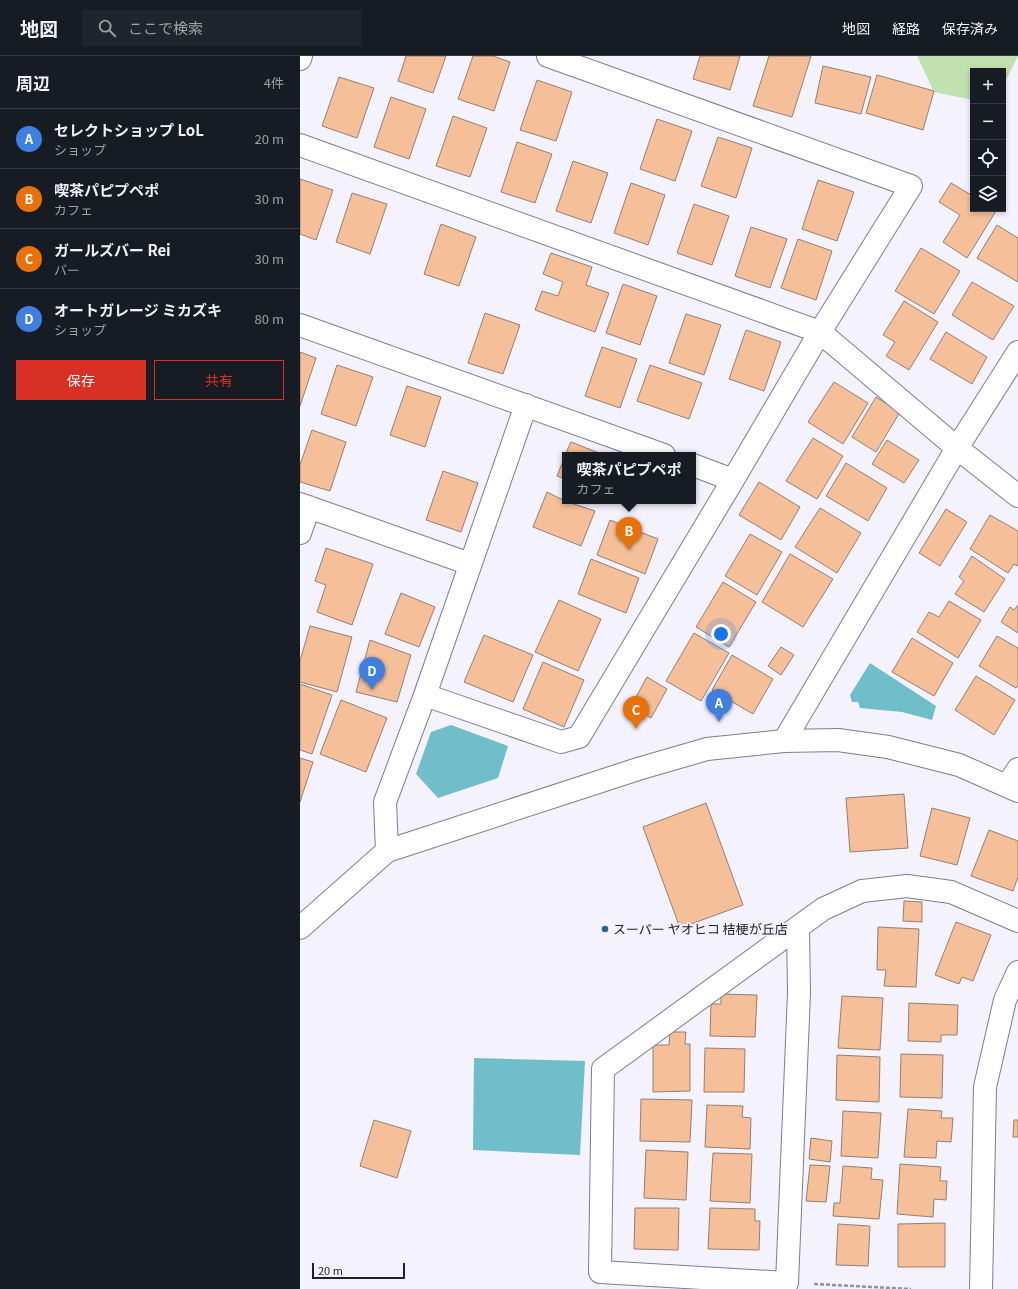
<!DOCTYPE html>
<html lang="ja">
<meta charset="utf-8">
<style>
body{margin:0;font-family:Georgia,"Noto Sans JP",serif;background:#20242c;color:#f1f3f6}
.controls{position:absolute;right:12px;top:12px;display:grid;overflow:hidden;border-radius:0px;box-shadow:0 2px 6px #0003}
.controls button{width:36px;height:36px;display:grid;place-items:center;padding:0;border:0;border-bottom:1px solid #363941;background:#171b24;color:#f1f3f6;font:20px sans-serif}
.scale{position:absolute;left:12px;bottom:10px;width:93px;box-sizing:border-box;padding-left:4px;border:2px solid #22202b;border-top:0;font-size:11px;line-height:14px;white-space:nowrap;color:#22202b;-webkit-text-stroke:3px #f3f2fd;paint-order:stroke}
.you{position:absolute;left:421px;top:578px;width:14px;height:14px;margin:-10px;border:3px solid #fff;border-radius:50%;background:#1a73e8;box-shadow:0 0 0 6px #1a73e833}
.badge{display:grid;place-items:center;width:26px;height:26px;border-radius:50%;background:#d93025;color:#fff;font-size:13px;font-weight:700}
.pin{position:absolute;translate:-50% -33px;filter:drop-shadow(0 1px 2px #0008)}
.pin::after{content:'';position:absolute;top:21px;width:14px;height:12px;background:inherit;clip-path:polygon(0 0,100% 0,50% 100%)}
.popup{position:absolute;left:262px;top:396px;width:134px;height:52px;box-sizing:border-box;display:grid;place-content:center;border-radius:0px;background:#171b24;filter:drop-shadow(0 1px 3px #0005);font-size:13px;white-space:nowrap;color:#9ea1a6}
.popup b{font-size:15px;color:#f1f3f6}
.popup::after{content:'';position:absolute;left:50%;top:100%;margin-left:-8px;border:8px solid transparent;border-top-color:#171b24}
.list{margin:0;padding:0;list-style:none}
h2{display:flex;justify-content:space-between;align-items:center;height:52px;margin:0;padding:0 16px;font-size:17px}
h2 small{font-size:13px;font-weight:400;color:#9ea1a6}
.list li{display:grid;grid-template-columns:26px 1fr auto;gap:12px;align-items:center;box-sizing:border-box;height:60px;padding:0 16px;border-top:1px solid #363941}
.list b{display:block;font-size:15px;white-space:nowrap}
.list p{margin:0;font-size:13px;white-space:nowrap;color:#9ea1a6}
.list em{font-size:13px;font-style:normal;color:#9ea1a6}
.actions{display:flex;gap:8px;padding:12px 16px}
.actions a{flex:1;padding:9px 0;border:1px solid #d93025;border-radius:0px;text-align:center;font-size:14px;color:#d93025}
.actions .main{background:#d93025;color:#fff}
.icon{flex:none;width:22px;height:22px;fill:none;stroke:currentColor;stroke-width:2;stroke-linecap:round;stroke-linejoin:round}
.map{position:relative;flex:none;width:718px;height:1233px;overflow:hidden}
header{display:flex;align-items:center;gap:24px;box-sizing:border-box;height:56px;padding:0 20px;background:#171b24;border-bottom:1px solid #363941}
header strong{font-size:19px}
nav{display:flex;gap:22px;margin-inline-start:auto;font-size:14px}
.search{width:280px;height:36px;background:#20242c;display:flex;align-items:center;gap:10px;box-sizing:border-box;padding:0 14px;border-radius:0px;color:#9ea1a6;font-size:15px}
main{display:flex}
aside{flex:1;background:#171b24}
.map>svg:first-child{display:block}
.green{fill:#c2e1b0}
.water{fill:#6fbeca}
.building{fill:#f5bf9a;stroke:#977f6f}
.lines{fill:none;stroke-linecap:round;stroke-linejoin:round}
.minor-casing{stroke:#7e7c95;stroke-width:24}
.path{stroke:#93919c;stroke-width:2.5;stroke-dasharray:4 2;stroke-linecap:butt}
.minor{stroke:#fff;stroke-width:22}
.poi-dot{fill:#24649a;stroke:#f3f2fd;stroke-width:1.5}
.labels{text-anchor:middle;stroke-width:4;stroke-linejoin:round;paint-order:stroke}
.poi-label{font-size:13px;fill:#22202b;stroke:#f3f2fd;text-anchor:start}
</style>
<header>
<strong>地図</strong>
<div class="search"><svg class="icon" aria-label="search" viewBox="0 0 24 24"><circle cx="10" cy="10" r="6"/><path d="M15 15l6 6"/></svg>ここで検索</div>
<nav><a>地図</a><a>経路</a><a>保存済み</a></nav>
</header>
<main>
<aside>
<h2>周辺<small>4件</small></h2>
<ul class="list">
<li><span class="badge" style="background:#3f7fe0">A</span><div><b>セレクトショップ LoL</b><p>ショップ</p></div><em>20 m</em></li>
<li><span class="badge" style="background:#e8710a">B</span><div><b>喫茶パピプペポ</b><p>カフェ</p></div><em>30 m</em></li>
<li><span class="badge" style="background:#e8710a">C</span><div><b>ガールズバー Rei</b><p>バー</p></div><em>30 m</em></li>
<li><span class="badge" style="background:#3f7fe0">D</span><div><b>オートガレージ ミカズキ</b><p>ショップ</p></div><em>80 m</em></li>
</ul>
<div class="actions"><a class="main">保存</a><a>共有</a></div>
</aside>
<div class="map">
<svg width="718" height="1233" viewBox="0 0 718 1233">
<rect width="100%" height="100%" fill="#f3f2fd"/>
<!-- green -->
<path class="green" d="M 617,0 L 718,0 L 703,30 L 703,15 L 673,15 L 673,44 L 634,36 Z"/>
<!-- water -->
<path class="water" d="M 570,607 L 636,650 L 632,664 L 602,656 L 560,652 L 558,646 L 552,646 L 550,639 Z
M 151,669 L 208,690 L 198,722 L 138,742 L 116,718 L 131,676 Z
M 174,1002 L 285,1005 L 280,1099 L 173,1094 Z"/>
<!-- building -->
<path class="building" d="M 106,0 L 146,0 L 133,37 L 98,25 Z
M 173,0 L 193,0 L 210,6 L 194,55 L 158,43 Z
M 400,0 L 440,0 L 430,34 L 393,23 Z
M 469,0 L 511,0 L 492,61 L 453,50 Z
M 523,10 L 571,21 L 561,58 L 515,47 Z
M 577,19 L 634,35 L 623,74 L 566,57 Z
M 39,21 L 74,32 L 57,82 L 22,70 Z
M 237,24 L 272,36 L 256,85 L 220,74 Z
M 91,41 L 126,53 L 109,103 L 74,91 Z
M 153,60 L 187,72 L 170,121 L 136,110 Z
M 357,63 L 392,75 L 375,125 L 340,113 Z
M 418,81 L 452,92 L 436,142 L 401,130 Z
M 217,86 L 252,98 L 235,147 L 201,136 Z
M 273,105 L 308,117 L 291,167 L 256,155 Z
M 0,123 L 33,134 L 16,184 L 0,178 Z
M 518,124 L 554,136 L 537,185 L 502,173 Z
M 331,127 L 365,139 L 348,189 L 314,177 Z
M 651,127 L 673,140 L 673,153 L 693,153 L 696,155 L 667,202 L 643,186 L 660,159 L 639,146 Z
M 52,137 L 87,148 L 70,198 L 36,186 Z
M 394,148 L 429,160 L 412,209 L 377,197 Z
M 141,168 L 176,181 L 159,230 L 124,218 Z
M 697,169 L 718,182 L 718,226 L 677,202 Z
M 451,171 L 487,183 L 470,232 L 435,220 Z
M 498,183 L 532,195 L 516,244 L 481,232 Z
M 621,192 L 660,215 L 634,258 L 595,235 Z
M 251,197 L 292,211 L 286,229 L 309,237 L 295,276 L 235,254 L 242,235 L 258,240 L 263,226 L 243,218 Z
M 672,226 L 714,250 L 693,284 L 652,259 Z
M 323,228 L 357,240 L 340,289 L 306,277 Z
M 604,245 L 638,266 L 609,314 L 586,300 L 595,286 L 583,279 Z
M 185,257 L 220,269 L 203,318 L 168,307 Z
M 386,258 L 421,269 L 404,319 L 369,307 Z
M 446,274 L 481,286 L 464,335 L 429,323 Z
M 646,276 L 687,301 L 672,328 L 630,303 Z
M 302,291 L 337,303 L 320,352 L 285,340 Z
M 0,296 L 16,302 L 0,350 Z
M 37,309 L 73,321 L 56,370 L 21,358 Z
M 350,309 L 402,327 L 389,363 L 337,345 Z
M 534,326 L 568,347 L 543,388 L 508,366 Z
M 107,330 L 141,341 L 125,391 L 90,379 Z
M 576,341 L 600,356 L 576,396 L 552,381 Z
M 12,374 L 46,386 L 30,435 L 0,426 L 0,409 Z
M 513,382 L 543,400 L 517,443 L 486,425 Z
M 587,384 L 619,404 L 604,427 L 572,408 Z
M 271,386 L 304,399 L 265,399 Z
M 265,400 L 265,423 L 257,420 Z
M 546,407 L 587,432 L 568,465 L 526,440 Z
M 143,415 L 178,427 L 161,476 L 126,464 Z
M 459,426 L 500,451 L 481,484 L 439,459 Z
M 247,436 L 265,445 L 295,455 L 281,490 L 233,471 Z
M 520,452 L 561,477 L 537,517 L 495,491 Z
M 646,453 L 667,466 L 640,510 L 619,497 Z
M 690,459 L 718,475 L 718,508 L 717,510 L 714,508 L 708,517 L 670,493 Z
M 310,464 L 358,483 L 345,518 L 297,499 Z
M 450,478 L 482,496 L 457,539 L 425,520 Z
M 26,492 L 73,508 L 52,569 L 17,556 L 26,529 L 15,525 Z
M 490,498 L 533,523 L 503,571 L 462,546 Z
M 672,500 L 705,523 L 684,556 L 655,538 L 664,525 L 659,521 Z
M 291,503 L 339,522 L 326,557 L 278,538 Z
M 423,526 L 456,546 L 429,591 L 396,571 Z
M 101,537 L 135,551 L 119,591 L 85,578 Z
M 259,544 L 301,563 L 278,615 L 235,596 Z
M 649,545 L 681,564 L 658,602 L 617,576 L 629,556 L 639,561 Z
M 718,549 L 718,577 L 701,566 L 710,551 L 714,554 Z
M 10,570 L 52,581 L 37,636 L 0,626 L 0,605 Z
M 394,577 L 429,597 L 401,645 L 366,625 Z
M 184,579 L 233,599 L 213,646 L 164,626 Z
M 697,580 L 718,592 L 718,629 L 716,632 L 679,610 Z
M 612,582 L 653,607 L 634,640 L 592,616 Z
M 70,584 L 111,599 L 97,646 L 56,636 Z
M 481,591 L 494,599 L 481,619 L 468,610 Z
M 432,599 L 473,623 L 453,658 L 412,634 Z
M 243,606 L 284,624 L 264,671 L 223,653 Z
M 676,620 L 715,644 L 694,679 L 655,654 Z
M 347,621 L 367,633 L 351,662 L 331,650 Z
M 0,628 L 32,639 L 12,698 L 0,694 Z
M 41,644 L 87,662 L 66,716 L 20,698 Z
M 0,702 L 13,706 L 0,746 Z
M 604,738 L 608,792 L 550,796 L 546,742 Z
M 406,747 L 443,849 L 380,872 L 343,771 Z
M 632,752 L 670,762 L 657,809 L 620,800 Z
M 689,774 L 718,785 L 718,821 L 713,835 L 671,820 Z
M 604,845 L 622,846 L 622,866 L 603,865 Z
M 656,866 L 691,879 L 673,925 L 662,921 L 659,928 L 635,919 Z
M 578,871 L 619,873 L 616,931 L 584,930 L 586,914 L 577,914 Z
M 421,938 L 457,939 L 455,981 L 410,980 L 411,948 L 421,948 Z
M 542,940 L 583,942 L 580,994 L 538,992 Z
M 609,947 L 658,949 L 657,979 L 641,979 L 641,986 L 608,985 Z
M 370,976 L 386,976 L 385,988 L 390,988 L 390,1035 L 353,1036 L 353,989 L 369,989 Z
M 405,992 L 445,993 L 444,1036 L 404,1036 Z
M 601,998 L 643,999 L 642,1042 L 600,1041 Z
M 537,999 L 580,1001 L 579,1046 L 536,1044 Z
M 341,1043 L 392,1044 L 390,1086 L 340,1085 Z
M 407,1049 L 443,1050 L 442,1061 L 451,1062 L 450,1093 L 405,1091 Z
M 608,1053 L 642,1055 L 641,1062 L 653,1062 L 651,1086 L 637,1085 L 636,1102 L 604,1101 Z
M 543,1055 L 581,1057 L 578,1102 L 541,1100 Z
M 74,1064 L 111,1075 L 97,1122 L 60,1110 Z
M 714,1064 L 718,1064 L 718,1081 L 713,1081 Z
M 511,1082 L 532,1085 L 530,1106 L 509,1103 Z
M 346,1094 L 388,1096 L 386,1144 L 344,1142 Z
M 413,1097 L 452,1098 L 450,1147 L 410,1145 Z
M 600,1108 L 641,1111 L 640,1125 L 647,1125 L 646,1144 L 634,1143 L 633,1161 L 597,1158 Z
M 510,1109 L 530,1110 L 526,1146 L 506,1145 Z
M 543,1110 L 572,1112 L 571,1123 L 583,1124 L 579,1163 L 533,1160 L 534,1147 L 540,1147 Z
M 335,1152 L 379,1152 L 378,1194 L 334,1193 Z
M 410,1152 L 455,1153 L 455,1165 L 460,1165 L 459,1194 L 408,1193 Z
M 645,1167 L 645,1211 L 598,1211 L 598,1168 Z
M 538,1168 L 570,1170 L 568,1210 L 536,1209 Z"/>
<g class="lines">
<!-- minor casing -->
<g class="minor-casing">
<path id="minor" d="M 248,0 L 611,130 L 520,276 L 433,424 L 393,409
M 0,3 L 1,0
M 0,89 L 520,276 L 657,392 L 718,440
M 0,269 L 364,399
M 0,448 L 170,508
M 0,477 L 9,451
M 125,639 L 226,349
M 484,685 L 657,392 L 718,296
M 707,730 L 718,713
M 87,795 L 85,746 L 125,639 L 261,686 L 279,681 L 433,424
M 0,872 L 87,795 L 338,713 L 407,693 L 484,685 L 538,684 L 588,691 L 659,709 L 718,735
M 498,872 L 499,937 L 487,1227 L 300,1216 L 303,1013 L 523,853 L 562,835 L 607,830 L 651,836 L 718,865
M 681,1233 L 685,1031 L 705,944 L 718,916"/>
</g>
<!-- path -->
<path class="path" d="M 514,1228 L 611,1233"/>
<!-- minor -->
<use href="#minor" class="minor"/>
</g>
<!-- markers -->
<circle class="poi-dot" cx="305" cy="873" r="4"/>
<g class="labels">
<!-- poi labels -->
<g class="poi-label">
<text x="313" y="878">スーパー ヤオヒコ 桔梗が丘店</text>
</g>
</g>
</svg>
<div class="controls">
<button>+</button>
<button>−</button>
<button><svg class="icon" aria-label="locate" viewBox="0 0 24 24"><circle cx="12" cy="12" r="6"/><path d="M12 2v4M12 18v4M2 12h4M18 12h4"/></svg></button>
<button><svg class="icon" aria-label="layers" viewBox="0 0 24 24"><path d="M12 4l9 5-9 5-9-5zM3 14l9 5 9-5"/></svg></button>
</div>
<div class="scale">20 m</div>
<div class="you"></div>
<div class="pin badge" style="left:419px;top:666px;background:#3f7fe0">A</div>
<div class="pin badge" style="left:329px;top:494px;background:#e8710a">B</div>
<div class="popup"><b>喫茶パピプペポ</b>カフェ</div>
<div class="pin badge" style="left:336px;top:673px;background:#e8710a">C</div>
<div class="pin badge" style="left:72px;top:634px;background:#3f7fe0">D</div>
</div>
</main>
